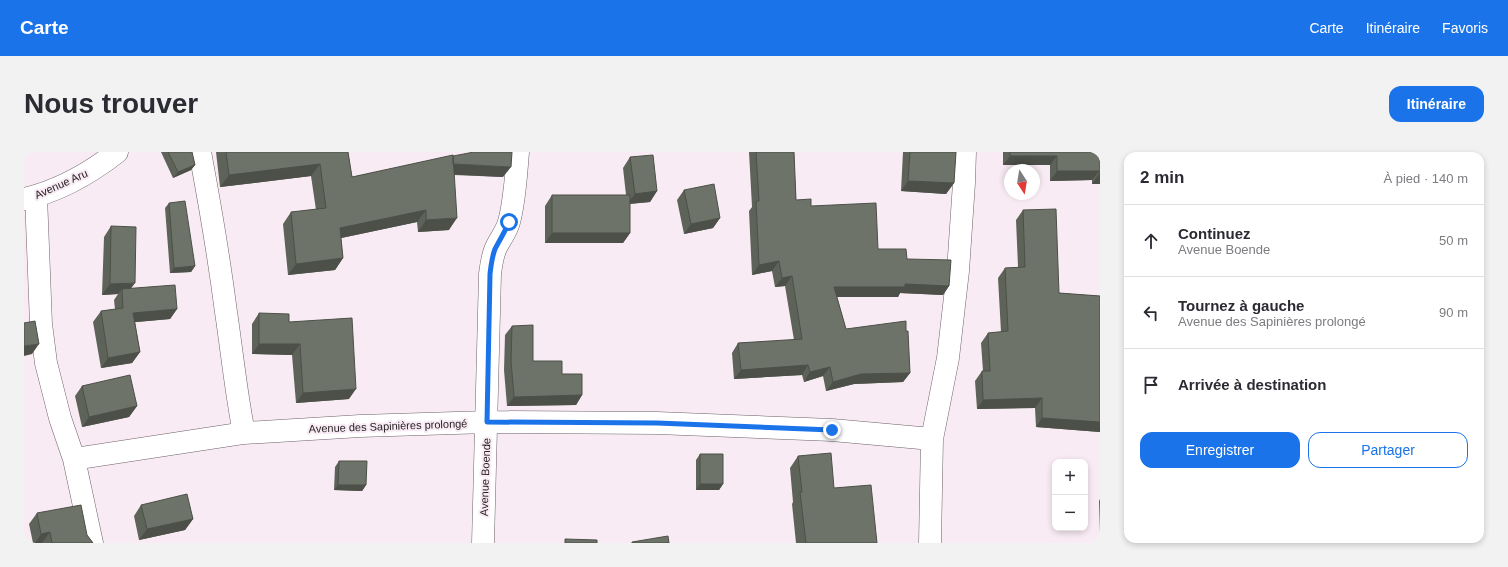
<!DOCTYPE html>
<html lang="fr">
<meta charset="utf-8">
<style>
body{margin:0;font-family:Arial,sans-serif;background:#f2f2f3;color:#2b2b33}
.controls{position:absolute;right:12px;bottom:12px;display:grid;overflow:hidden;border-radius:8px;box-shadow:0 2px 6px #0003}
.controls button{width:36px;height:36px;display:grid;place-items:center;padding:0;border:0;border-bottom:1px solid #e1e1e2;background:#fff;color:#2b2b33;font:20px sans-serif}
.compass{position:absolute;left:980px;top:12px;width:36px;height:36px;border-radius:50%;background:#fff;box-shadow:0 2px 6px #0003;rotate:168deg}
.stop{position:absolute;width:12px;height:12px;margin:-9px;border:3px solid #1a73e8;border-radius:50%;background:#fff}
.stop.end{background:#1a73e8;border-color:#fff;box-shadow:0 1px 4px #0008}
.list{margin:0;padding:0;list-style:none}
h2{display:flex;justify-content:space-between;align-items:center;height:52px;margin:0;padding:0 16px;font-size:17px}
h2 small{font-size:13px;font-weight:400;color:#7c7c81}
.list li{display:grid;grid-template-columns:26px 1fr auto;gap:12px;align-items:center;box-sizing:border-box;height:72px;padding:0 16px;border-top:1px solid #e1e1e2}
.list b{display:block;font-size:15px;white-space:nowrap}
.list p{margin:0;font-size:13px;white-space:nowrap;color:#7c7c81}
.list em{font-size:13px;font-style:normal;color:#7c7c81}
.actions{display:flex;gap:8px;padding:12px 16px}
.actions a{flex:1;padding:9px 0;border:1px solid #1a73e8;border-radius:12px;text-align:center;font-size:14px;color:#1a73e8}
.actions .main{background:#1a73e8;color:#fff}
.icon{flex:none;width:22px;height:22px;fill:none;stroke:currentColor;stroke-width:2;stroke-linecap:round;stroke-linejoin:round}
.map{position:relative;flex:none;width:1076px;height:391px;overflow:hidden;border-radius:12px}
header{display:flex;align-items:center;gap:24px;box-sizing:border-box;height:56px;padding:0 20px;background:#1a73e8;color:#fff}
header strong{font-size:19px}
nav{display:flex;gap:22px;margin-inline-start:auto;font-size:14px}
.intro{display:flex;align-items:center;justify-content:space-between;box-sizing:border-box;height:96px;padding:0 24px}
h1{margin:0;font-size:28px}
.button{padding:10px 18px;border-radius:12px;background:#1a73e8;color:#fff;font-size:14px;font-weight:700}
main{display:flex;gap:24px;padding:0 24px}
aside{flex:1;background:#fff;border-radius:12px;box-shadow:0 2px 6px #0003}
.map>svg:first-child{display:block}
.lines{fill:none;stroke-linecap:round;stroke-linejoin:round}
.minor-casing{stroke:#6d6168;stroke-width:23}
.minor{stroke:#fff;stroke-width:22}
.wall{fill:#5e6359}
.shaded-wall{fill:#4c5049}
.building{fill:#6d7368;stroke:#4c5049}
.route{stroke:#1a73e8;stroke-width:5}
.labels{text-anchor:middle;stroke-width:4;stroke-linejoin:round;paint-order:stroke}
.street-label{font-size:11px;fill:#272225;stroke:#f9ebf3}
</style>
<header>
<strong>Carte</strong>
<nav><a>Carte</a><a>Itinéraire</a><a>Favoris</a></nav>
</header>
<div class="intro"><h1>Nous trouver</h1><a class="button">Itinéraire</a></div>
<main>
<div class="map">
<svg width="1076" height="391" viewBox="0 0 1076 391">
<rect width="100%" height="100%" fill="#f9ebf3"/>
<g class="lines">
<!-- minor casing -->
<g class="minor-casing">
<path id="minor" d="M 176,0 C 186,53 195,106 202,160 C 208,200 212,241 220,281
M 12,44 L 17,172 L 22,211 L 36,266 L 50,307
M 0,47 C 35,39 65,22 93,0
M 68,391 L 50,307 L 220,281 L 336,274 L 463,270 L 633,271 L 808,278 L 908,287
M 459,391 L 466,122 C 467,114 468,106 471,98 C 475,88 482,81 485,70 C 491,48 492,23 494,0
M 906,391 L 908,287 L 924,206 L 934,119 L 940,31 L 941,0"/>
</g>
<!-- minor -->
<use href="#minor" class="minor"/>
</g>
<!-- wall -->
<path class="wall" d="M 137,0 L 168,0 L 171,13 L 167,18 L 149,26 Z
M 192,0 L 324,0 L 328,25 L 429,4 L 479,25 L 430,23 L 425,78 L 394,80 L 393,70 L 317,86 L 319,106 L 311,118 L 264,123 L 259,72 L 267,60 L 292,58 L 287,24 L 196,35 Z
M 725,0 L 770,0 L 772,48 L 787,54 L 854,97 L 883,107 L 925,134 L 919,143 L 876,141 L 874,145 L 813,145 L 822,177 L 882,179 L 886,221 L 879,230 L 830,232 L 802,239 L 799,224 L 780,230 L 778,223 L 710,227 L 708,201 L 714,191 L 770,188 L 761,134 L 751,135 L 748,119 L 728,123 L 725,59 L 728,55 Z
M 879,0 L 932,0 L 930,31 L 922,42 L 877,39 Z
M 979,0 L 1076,0 L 1076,32 L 1068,32 L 1068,28 L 1026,29 L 1026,13 L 979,13 Z
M 606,5 L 633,39 L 626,50 L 606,52 L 606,81 L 599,91 L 521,91 L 521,54 L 528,43 L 602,43 L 599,16 Z
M 660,38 L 696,66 L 689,76 L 660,82 L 653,48 Z
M 145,51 L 171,114 L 167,120 L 146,121 L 141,56 Z
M 999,58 L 1035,141 L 1076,144 L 1076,280 L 1012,275 L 1011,256 L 953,257 L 951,229 L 958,219 L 959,219 L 957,191 L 964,181 L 977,180 L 974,126 L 981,116 L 994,115 L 992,68 Z
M 87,74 L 107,137 L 153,157 L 146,167 L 111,170 L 116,200 L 108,211 L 77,216 L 69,170 L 77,159 L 91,157 L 90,148 L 94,142 L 78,143 L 80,85 Z
M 235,161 L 265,170 L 325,247 L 272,251 L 268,203 L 228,202 L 228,172 Z
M 488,174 L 509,209 L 538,222 L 558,243 L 552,253 L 483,254 L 480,218 L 481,183 Z
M 58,234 L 113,254 L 105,265 L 58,275 L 51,244 Z
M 676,302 L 699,332 L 695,338 L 672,338 L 672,308 Z
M 774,304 L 810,336 L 853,391 L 772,391 L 768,352 L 769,350 L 766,316 Z
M 315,309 L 342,333 L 338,339 L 310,338 L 311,315 Z
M 1076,347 L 1076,381 L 1075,349 Z
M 117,353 L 169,367 L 161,378 L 115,388 L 110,364 Z
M 13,361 L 63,383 L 69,391 L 9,391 L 5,372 Z"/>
<!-- shaded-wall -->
<path class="shaded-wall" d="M 986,4 L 1033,4 L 1026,13 L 979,13 Z
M 296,12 L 287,24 L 196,35 L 205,23 Z
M 429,12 L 487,15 L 479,25 L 421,22 Z
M 171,13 L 167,18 L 149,26 L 154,20 Z
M 1033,19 L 1075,19 L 1068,28 L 1026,29 Z
M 1075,22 L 1076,22 L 1076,32 L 1068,32 Z
M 884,29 L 930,31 L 922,42 L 877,39 Z
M 633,39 L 626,50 L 603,52 L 611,42 Z
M 402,58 L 393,70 L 308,88 L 316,76 Z
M 433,66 L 425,78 L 394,80 L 402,68 Z
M 696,66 L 689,76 L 660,82 L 667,72 Z
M 528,81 L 606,81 L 599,91 L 521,91 Z
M 319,106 L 311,118 L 264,123 L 272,112 Z
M 755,109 L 748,119 L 728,123 L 735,113 Z
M 171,114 L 167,120 L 146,121 L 150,116 Z
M 768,124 L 761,134 L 751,135 L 758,126 Z
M 111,131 L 103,142 L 98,137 L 94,142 L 78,143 L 86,132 Z
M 881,132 L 925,134 L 919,143 L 876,141 L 874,145 L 803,145 L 810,135 Z
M 153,157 L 146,167 L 102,171 L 109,161 Z
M 15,192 L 8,202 L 0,204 L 0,194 Z
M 235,192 L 276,192 L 268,203 L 228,202 Z
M 116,200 L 108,211 L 77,216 L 84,206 Z
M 784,213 L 778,223 L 710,227 L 717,218 Z
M 806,215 L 799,224 L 780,230 L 786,220 Z
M 886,221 L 879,230 L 830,232 L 802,239 L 809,230 L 837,222 Z
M 332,237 L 325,247 L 272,251 L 279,241 Z
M 558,243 L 552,253 L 483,254 L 490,245 Z
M 1018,246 L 1011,256 L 953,257 L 959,248 Z
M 113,254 L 105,265 L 58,275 L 65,265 Z
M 1018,266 L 1076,270 L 1076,280 L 1012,275 Z
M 676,332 L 699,332 L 695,338 L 672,338 Z
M 314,333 L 342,333 L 338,339 L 310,338 Z
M 169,367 L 161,378 L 115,388 L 123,377 Z
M 26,380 L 18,391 L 11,391 L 17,382 Z"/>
<!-- building -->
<path class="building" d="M 144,0 L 168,0 L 171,13 L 154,20 Z
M 202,0 L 324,0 L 328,25 L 429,3 L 433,66 L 402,68 L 402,58 L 316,76 L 319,106 L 272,112 L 267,60 L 302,56 L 296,12 L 205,23 Z
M 450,0 L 488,0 L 487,15 L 429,12 L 429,4 Z
M 732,0 L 770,0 L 772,48 L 787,47 L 787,54 L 852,51 L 854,97 L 882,97 L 883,107 L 927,108 L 925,134 L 881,132 L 881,135 L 810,135 L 822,177 L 882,169 L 882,179 L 884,179 L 886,221 L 837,222 L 809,230 L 806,215 L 786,220 L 784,213 L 717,218 L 714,191 L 778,187 L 768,124 L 758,126 L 755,109 L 735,113 L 732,49 L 735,49 Z
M 886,0 L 932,0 L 930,31 L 884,29 Z
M 986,0 L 1076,0 L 1076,22 L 1075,22 L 1075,19 L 1033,19 L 1033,4 L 986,4 Z
M 629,3 L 633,39 L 611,42 L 606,5 Z
M 690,32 L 696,66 L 667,72 L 660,38 Z
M 528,43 L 606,43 L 606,81 L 528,81 Z
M 161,49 L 171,114 L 150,116 L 145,51 Z
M 1032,57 L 1035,141 L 1076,144 L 1076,270 L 1018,266 L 1018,246 L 959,248 L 958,219 L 966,219 L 964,181 L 984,179 L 981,116 L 1001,115 L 999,58 Z
M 87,74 L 112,75 L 111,131 L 86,132 Z
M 151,133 L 153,157 L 109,161 L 116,200 L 84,206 L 77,159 L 99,156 L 98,137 Z
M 235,161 L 265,162 L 265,170 L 328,166 L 332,237 L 279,241 L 276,192 L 235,192 Z
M 11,169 L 15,192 L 0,194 L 0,171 Z
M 509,173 L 509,209 L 538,209 L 538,222 L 558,222 L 558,243 L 490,245 L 487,209 L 488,174 Z
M 106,223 L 113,254 L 65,265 L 58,234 Z
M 807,301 L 810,336 L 847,333 L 853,391 L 782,391 L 776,340 L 778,340 L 774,304 Z
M 676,302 L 699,302 L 699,332 L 676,332 Z
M 315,309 L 343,309 L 342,333 L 314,333 Z
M 163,342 L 169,367 L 123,377 L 117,353 Z
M 57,353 L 63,383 L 69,391 L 28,391 L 26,380 L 17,382 L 13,361 Z
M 644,384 L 645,391 L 608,391 L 608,390 Z
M 541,387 L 573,388 L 573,391 L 541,391 Z"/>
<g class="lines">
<!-- route -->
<path class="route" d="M 485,70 C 481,80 476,87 471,97 C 468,105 467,113 466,122 L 463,270 L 633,271 L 808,278"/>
</g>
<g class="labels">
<!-- street labels -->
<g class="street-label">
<text transform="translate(37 32) rotate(-24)" y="4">Avenue Aru</text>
<text transform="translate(364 274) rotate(-2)" y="4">Avenue des Sapinières prolongé</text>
<text transform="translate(461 325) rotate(-88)" y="4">Avenue Boende</text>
</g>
</g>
</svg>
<div class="controls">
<button>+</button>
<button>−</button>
</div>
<svg class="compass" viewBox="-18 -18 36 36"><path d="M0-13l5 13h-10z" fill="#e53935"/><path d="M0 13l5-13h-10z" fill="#7c7c81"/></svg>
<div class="stop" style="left:485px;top:70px"></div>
<div class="stop end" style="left:808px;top:278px"></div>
</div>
<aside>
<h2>2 min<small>À pied · 140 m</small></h2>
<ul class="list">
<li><svg class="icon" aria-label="ahead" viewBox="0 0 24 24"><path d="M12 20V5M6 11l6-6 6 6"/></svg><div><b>Continuez</b><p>Avenue Boende</p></div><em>50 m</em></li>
<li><svg class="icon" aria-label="left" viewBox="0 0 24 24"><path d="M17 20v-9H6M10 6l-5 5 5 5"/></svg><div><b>Tournez à gauche</b><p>Avenue des Sapinières prolongé</p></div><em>90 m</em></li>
<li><svg class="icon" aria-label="arrive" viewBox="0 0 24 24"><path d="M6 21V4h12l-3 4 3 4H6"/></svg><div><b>Arrivée à destination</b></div></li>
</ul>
<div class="actions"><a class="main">Enregistrer</a><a>Partager</a></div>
</aside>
</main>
